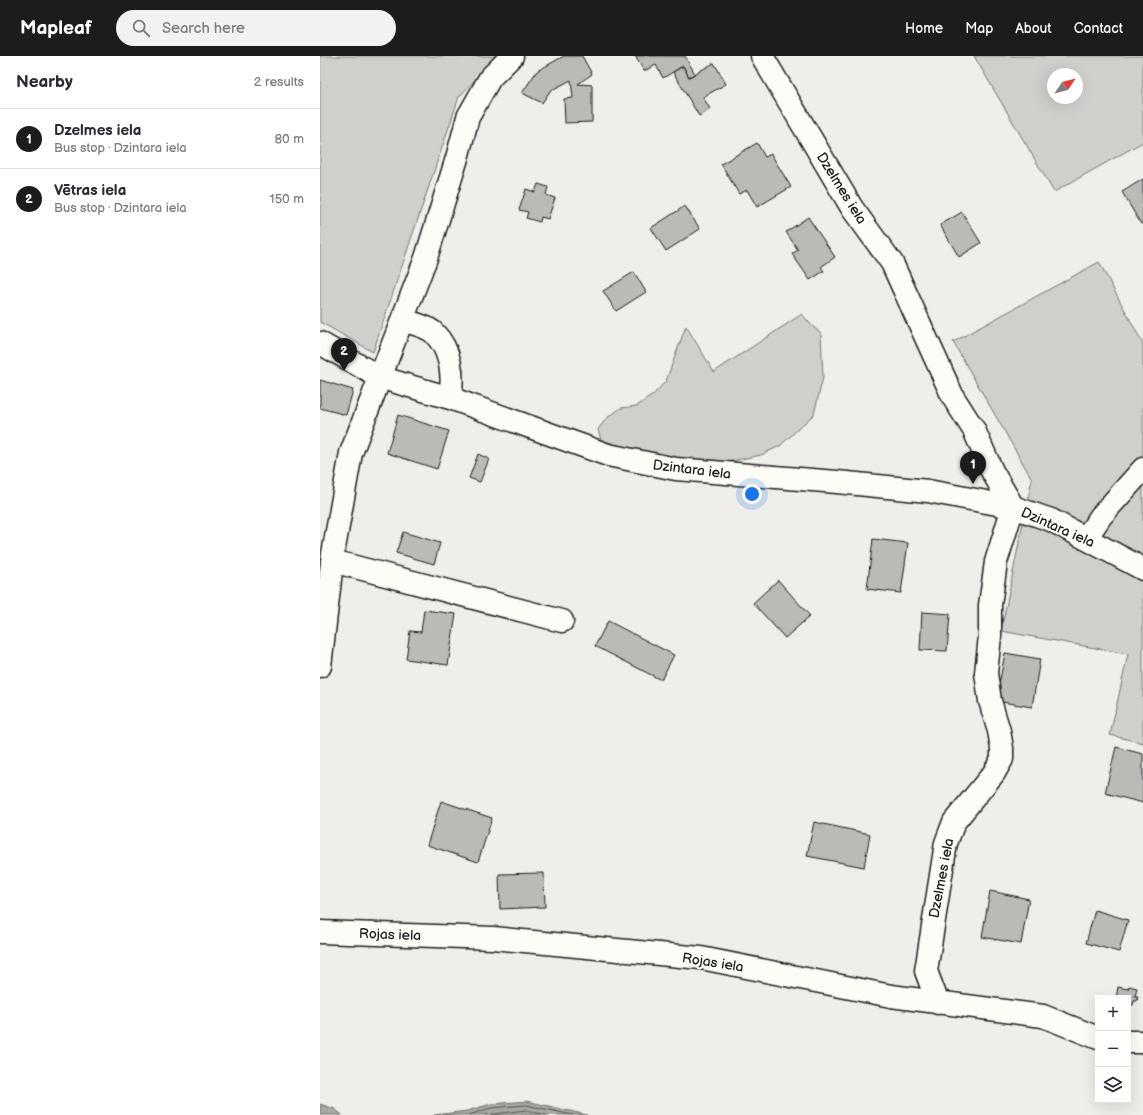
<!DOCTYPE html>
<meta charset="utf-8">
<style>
body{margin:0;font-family:"Balsamiq Sans",sans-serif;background:#f2f2f3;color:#2b2b33}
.controls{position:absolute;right:12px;bottom:12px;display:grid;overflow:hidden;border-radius:0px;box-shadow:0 4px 16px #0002}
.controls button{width:36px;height:36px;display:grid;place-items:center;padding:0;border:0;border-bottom:1px solid #e1e1e2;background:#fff;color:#2b2b33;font:20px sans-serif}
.compass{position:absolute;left:727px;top:12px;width:36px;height:36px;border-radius:50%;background:#fff;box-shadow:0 4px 16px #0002;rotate:55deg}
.you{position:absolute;left:432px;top:438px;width:14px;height:14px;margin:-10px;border:3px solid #fff;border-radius:50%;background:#1a73e8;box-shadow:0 0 0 6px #1a73e833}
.badge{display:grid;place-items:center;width:26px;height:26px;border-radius:50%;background:#1c1c1c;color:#fff;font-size:13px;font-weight:700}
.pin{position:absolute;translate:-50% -33px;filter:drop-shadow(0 1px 2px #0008)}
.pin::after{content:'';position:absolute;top:21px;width:14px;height:12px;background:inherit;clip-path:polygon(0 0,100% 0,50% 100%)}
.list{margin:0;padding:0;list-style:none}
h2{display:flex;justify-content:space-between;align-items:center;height:52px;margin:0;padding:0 16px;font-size:17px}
h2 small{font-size:13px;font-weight:400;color:#7c7c81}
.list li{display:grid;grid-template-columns:26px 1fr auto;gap:12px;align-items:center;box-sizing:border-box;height:60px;padding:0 16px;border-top:1px solid #e1e1e2}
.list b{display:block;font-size:15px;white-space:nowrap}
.list p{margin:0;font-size:13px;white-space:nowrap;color:#7c7c81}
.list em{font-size:13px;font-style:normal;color:#7c7c81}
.icon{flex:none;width:22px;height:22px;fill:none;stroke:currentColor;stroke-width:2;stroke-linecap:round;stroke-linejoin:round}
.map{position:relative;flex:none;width:823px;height:1059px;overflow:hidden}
header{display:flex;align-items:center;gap:24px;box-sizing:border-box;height:56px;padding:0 20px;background:#1c1c1c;color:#fff}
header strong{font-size:19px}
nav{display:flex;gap:22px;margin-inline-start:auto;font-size:14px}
.search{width:280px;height:36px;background:#f2f2f3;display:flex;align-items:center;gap:10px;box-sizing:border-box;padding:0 14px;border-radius:22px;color:#7c7c81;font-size:15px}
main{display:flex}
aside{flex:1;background:#fff}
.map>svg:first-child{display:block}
.green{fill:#d0cfcc;stroke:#767674;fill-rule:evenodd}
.water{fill:#a8a7a3;stroke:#706f6d}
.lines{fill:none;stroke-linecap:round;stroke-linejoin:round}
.shore{stroke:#545452;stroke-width:1}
.building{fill:#bbbab6;stroke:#1c1c1c}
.minor-casing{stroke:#1c1c1c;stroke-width:25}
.minor{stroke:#fdfcf7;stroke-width:22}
.labels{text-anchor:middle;stroke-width:4;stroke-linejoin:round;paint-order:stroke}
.street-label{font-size:14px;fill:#1c1c1c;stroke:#fdfcf7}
</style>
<header>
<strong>Mapleaf</strong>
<div class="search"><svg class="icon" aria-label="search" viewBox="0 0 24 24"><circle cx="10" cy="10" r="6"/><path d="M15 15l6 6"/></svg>Search here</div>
<nav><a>Home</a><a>Map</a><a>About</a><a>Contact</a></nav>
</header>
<main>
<aside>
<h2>Nearby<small>2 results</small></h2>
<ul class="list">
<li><span class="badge">1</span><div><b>Dzelmes iela</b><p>Bus stop · Dzintara iela</p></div><em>80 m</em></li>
<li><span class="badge">2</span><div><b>Vētras iela</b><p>Bus stop · Dzintara iela</p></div><em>150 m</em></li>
</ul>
</aside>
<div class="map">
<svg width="823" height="1059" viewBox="0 0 823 1059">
<rect width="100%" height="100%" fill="#f0eeea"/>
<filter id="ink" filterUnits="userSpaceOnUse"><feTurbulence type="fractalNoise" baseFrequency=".025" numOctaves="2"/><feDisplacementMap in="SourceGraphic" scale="8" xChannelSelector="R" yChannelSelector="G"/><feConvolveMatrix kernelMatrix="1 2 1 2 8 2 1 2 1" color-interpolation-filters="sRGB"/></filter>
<g filter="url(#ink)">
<!-- green -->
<path class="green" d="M 0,0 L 177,0 L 139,41 L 53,296 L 0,266 Z
M 654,0 L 823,0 L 823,86 L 734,136 ZM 733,18 L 757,18 L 757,42 L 733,42 Z
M 779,206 L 823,288 L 823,687 L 790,679 L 808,598 L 681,575 L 712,423 L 633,286 Z
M 482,258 L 492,270 L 501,277 L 503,322 L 494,358 L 460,390 L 441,399 L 407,406 L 363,403 L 314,394 L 281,384 L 278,373 L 287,362 L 301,352 L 317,350 L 334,338 L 346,325 L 366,270 L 394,316 Z"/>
<!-- water -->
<path class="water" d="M 207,1045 L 267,1059 L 114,1059 L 147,1055 L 171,1048 Z
M 0,1048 L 15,1053 L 22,1059 L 0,1059 Z"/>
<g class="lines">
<!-- shore -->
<path class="shore" d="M 149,1059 L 171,1052 L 206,1049 L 253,1059
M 166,1059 L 206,1054 L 226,1059"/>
</g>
<!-- building -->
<path class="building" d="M 244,0 L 262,0 L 272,18 L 258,28 L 272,29 L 272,66 L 245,67 L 244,43 L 253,42 L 251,24 L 230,35 L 222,47 L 202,37 L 217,15 Z
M 315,0 L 365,0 L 375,18 L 369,21 L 363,10 L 343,22 L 336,9 L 324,15 Z
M 394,7 L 406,28 L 383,41 L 390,53 L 379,60 L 353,16 L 363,10 L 369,21 Z
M 437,87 L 445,101 L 451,98 L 471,131 L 437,151 L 427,134 L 419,138 L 401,108 Z
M 823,123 L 823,167 L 821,168 L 802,136 Z
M 218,128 L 228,131 L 226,139 L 235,142 L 228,163 L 221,161 L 220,166 L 206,162 L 208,156 L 199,154 L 206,133 L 215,136 Z
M 365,150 L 380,173 L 346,195 L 331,172 Z
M 642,156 L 661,187 L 639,201 L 620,169 Z
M 488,161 L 515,201 L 501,211 L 504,215 L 490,224 L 472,198 L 478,194 L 466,176 Z
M 314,216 L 326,236 L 296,255 L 283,235 Z
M 0,324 L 33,334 L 26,359 L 0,352 Z
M 78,359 L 129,375 L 117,413 L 67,397 Z
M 158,398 L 169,403 L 160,426 L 149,422 Z
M 83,476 L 120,487 L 114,508 L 76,497 Z
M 553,483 L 588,487 L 581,537 L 547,533 Z
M 458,524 L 490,560 L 465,582 L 433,547 Z
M 104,554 L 136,558 L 128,609 L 86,603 L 90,575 L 101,576 Z
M 602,556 L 630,558 L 627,595 L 600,594 Z
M 288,565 L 354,599 L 341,624 L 275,590 Z
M 685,597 L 720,603 L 712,651 L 676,645 Z
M 796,691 L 823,698 L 823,747 L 785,737 Z
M 121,745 L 172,762 L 158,806 L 107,789 Z
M 494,766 L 550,778 L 544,811 L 487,800 Z
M 224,817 L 225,851 L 180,853 L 179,818 Z
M 670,835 L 709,843 L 701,888 L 662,881 Z
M 775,854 L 808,864 L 799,896 L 766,887 Z
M 809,930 L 817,932 L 815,940 L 818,940 L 817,945 L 814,945 L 813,949 L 808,948 L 808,942 L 796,942 L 798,931 L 808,933 Z"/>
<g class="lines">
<!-- minor casing -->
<g class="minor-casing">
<path id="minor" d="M 442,0 L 532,152 L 572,207 L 633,341 L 654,374 L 672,415 L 693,451 L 676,506 L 670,549 L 670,580 L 666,617 L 670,645 L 679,675 L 682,692 L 682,703 L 674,717 L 634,766 L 626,787 L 606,915 L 618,947
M 82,264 C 91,267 107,270 114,277 C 131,294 134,320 130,342
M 0,287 L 59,321 L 130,342 L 288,399 L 356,413 L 517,426 L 608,435 L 693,451 L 731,464 L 823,513
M 766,482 L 781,460 L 823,413
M 12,505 L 242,565
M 0,610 L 13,498 L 31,397 L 106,202 L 137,102 L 148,61 L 170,22 L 192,0
M 0,876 L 173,882 L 381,902 L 571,940 L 723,960 L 778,982
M 808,986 L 823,986"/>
</g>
<!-- minor -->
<use href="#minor" class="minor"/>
</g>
</g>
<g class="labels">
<!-- street labels -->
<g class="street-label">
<text transform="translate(522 132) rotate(58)" y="5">Dzelmes iela</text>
<text transform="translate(372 413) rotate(7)" y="5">Dzintara iela</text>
<text transform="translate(738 471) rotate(24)" y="5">Dzintara iela</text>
<text transform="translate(621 822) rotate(-79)" y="5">Dzelmes iela</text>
<text transform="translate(70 878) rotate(2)" y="5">Rojas iela</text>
<text transform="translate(393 906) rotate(9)" y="5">Rojas iela</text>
</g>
</g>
</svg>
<div class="controls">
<button>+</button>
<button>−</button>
<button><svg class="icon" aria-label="layers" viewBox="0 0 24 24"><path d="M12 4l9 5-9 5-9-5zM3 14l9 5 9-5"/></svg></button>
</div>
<svg class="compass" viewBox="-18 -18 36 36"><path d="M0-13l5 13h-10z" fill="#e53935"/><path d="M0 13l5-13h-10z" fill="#7c7c81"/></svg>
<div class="you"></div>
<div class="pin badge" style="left:653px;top:428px">1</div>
<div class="pin badge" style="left:24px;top:315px">2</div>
</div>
</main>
